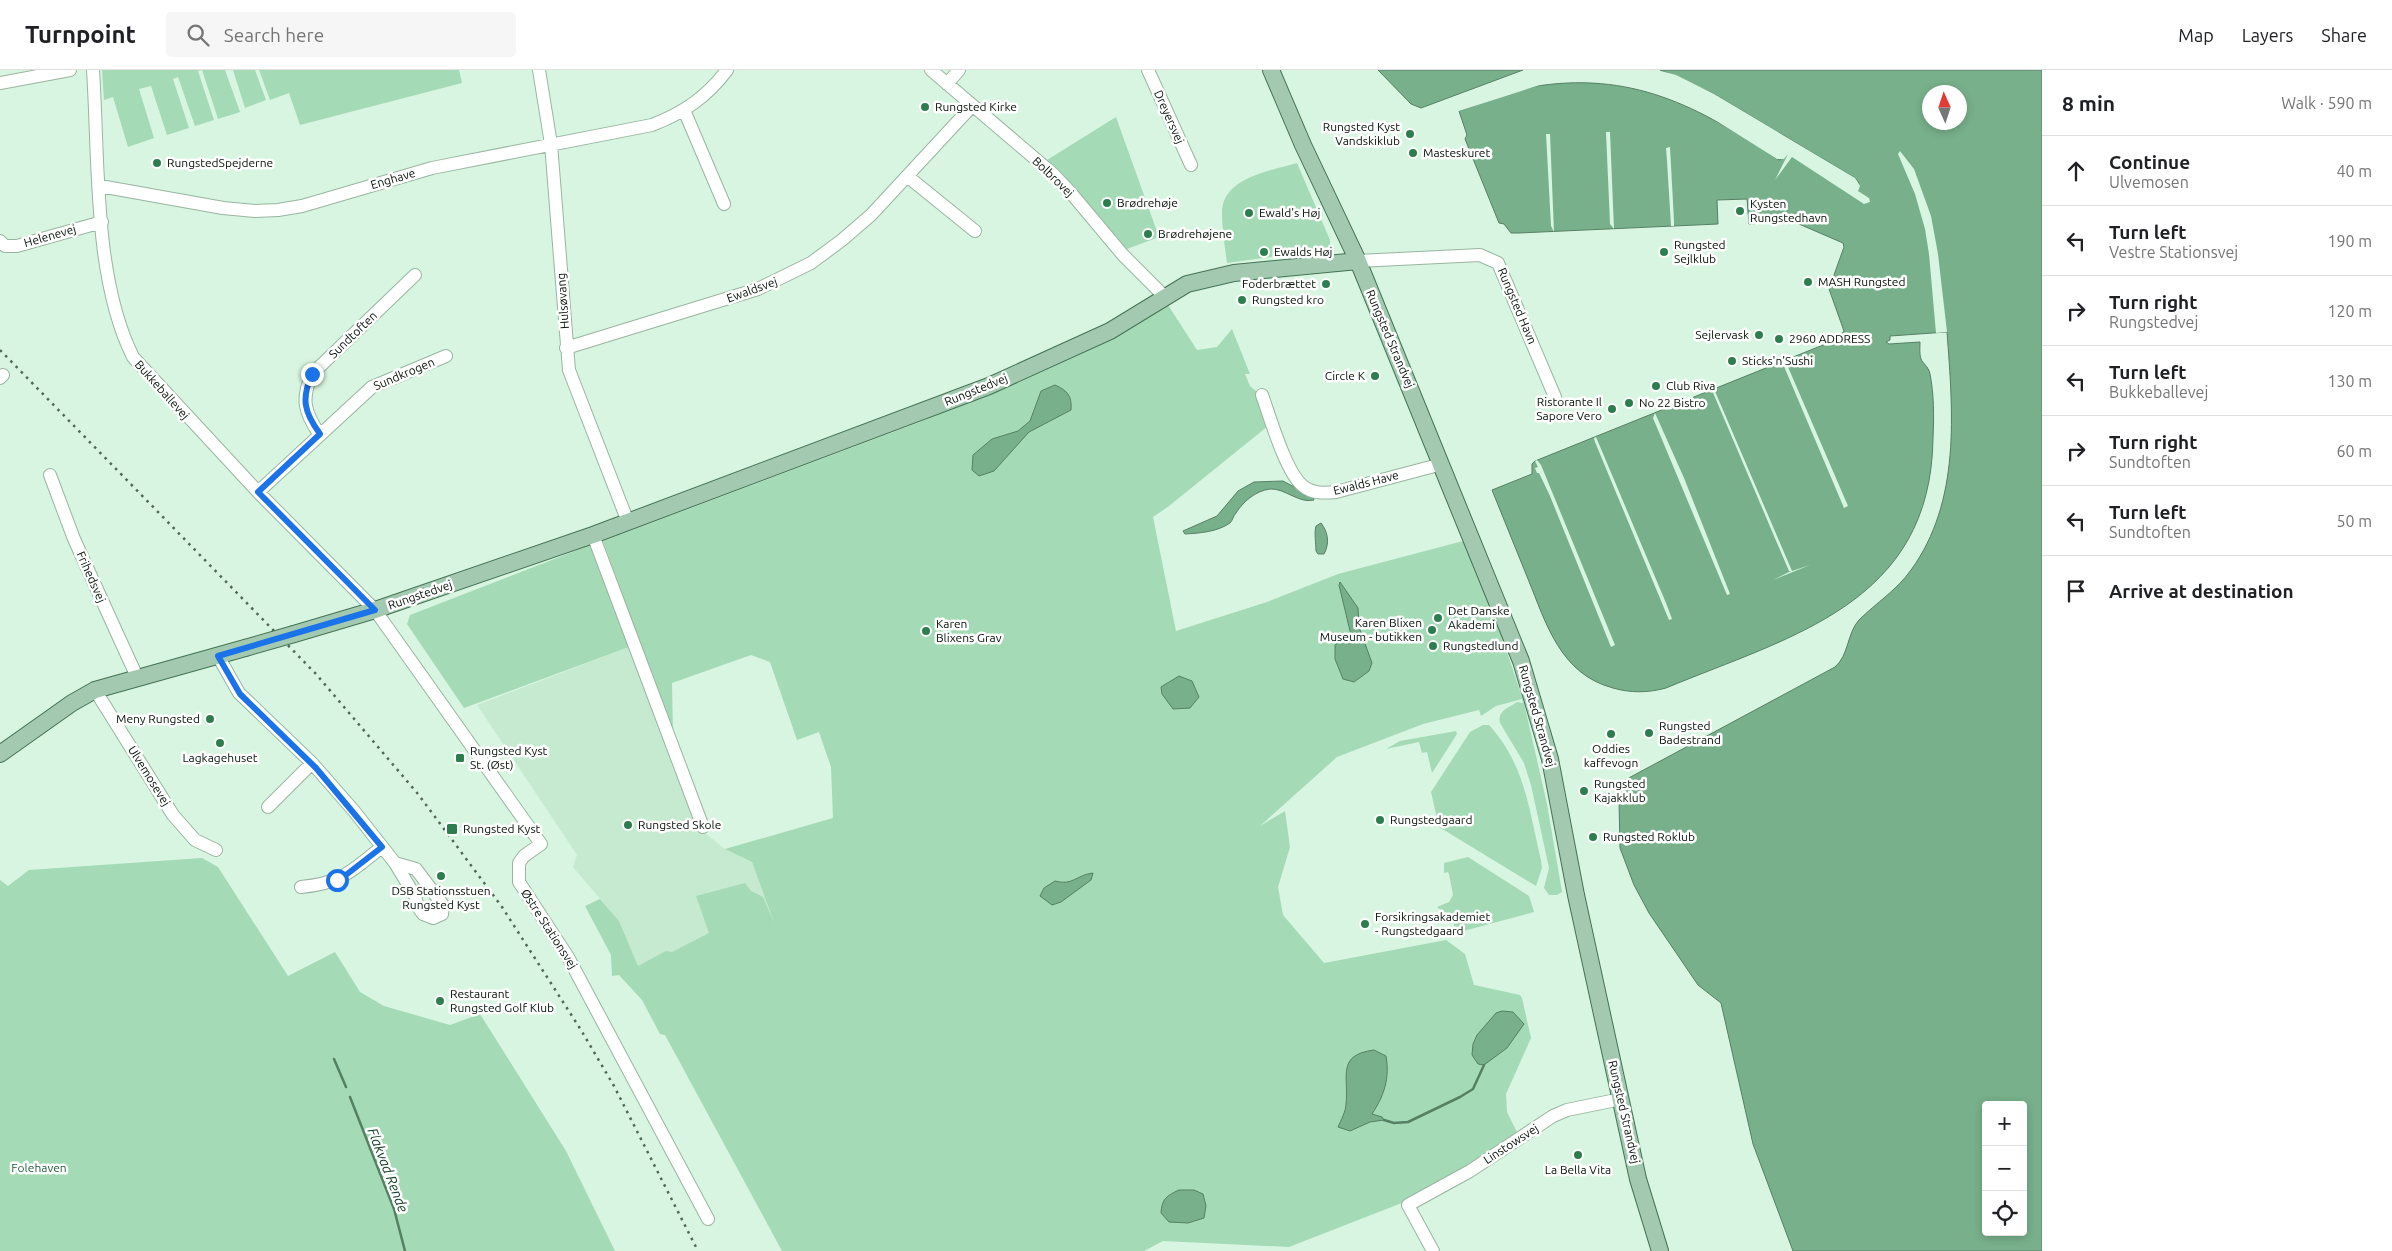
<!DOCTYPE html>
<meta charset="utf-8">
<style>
body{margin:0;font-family:Ubuntu,sans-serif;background:#f6f6f6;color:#202124}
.controls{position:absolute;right:15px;bottom:15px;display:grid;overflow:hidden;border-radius:5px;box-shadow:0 2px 8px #0003}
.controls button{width:45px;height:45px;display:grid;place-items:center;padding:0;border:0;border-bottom:1px solid #e0e0e0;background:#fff;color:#202124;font:25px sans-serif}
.compass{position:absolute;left:1922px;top:15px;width:45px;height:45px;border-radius:50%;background:#fff;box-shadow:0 2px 8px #0003;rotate:357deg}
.stop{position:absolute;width:15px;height:15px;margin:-11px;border:4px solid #1a73e8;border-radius:50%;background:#fff}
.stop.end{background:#1a73e8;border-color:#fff;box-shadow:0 1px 5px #0008}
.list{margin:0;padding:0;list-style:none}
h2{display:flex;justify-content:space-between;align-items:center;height:65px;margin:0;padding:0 20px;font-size:21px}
h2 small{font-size:16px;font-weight:400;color:#757577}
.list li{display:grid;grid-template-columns:32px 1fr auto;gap:15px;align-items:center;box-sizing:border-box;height:70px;padding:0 20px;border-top:1px solid #e0e0e0}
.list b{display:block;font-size:19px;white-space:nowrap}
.list p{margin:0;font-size:16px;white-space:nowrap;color:#757577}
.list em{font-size:16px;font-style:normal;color:#757577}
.icon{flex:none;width:28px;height:28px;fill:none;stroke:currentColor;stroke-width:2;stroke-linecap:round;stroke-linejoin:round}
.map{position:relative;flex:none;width:2042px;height:1181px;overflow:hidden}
header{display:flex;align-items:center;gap:30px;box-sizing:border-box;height:70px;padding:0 25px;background:#fff;border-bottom:1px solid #e0e0e0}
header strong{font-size:24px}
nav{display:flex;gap:28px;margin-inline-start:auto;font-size:18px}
.search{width:350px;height:45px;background:#f6f6f6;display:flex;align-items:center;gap:12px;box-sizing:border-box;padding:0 18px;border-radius:5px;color:#757577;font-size:19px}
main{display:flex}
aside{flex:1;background:#fff}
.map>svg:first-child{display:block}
.built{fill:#c5ead0}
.green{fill:#a5dab6}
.water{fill:#78b08b;stroke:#568064;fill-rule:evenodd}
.pier{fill:#d7f5e0}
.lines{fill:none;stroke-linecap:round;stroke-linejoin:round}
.stream{stroke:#568064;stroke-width:2.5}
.minor-casing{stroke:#99b5a1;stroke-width:14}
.major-casing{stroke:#447254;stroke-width:18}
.minor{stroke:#fff;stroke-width:12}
.major{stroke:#a3cab1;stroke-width:16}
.rail{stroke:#536458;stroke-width:2.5;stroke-dasharray:2.5 5;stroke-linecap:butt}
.major-bridge-casing{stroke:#447254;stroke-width:18;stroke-linecap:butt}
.major-bridge{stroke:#a3cab1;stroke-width:16}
.route{stroke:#1a73e8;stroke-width:6}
.poi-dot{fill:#2d7e4f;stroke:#fff;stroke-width:2}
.labels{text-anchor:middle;stroke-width:5;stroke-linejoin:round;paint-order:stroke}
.poi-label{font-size:12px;fill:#061009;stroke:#fff;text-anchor:start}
.street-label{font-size:12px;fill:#061009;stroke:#fff}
.park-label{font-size:12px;fill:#1e5e3a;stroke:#fff}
.water-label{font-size:14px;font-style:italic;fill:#164128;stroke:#fff}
</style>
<header>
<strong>Turnpoint</strong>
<div class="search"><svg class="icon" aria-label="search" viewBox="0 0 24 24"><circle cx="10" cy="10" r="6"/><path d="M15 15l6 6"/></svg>Search here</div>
<nav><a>Map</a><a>Layers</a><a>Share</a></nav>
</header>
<main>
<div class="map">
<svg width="2042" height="1181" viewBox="0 0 2042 1181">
<rect width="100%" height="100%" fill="#d7f5e0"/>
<!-- built -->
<path class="built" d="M 629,577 L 702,761 L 725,779 L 752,792 L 790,892 L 658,944 L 619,851 L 573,797 L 577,785 L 477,635 Z"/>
<!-- green -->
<path class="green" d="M 102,0 L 225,0 L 240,42 L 218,49 L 202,0 L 198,1 L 214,50 L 195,56 L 178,7 L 173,9 L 189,58 L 167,65 L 151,16 L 139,19 L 154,68 L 128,77 L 113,27 L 104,30 Z
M 233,0 L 255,0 L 266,30 L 245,38 Z
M 259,0 L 459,0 L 462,13 L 300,55 L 289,23 L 270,30 Z
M 1116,47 L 1159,167 L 1127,179 L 1047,90 Z
M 1297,93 L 1330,170 L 1330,176 L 1326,179 L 1227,193 C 1225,177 1222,160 1222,143 C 1222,107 1271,101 1297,93 Z
M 1168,235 L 1197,280 L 1217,277 L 1232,259 L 1250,304 L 1245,304 L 1250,316 L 1256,321 L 1268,356 L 1169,436 L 1153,447 L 1176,561 L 1267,532 L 1338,504 L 1463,471 L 1499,558 L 1524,633 L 1547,734 L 1562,822 L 1557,825 L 1549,825 L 1544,818 L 1549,798 L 1531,715 L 1524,693 L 1500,653 C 1497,641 1508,638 1517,632 L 1523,633 L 1522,629 L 1496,636 L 1481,646 L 1479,640 L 1423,654 L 1337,687 L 1260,756 L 1285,741 L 1290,777 L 1278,817 L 1283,845 L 1324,893 L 1446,870 L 1465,884 L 1474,915 L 1520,925 L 1522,928 L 1531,968 L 1506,1024 L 1507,1042 L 1518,1064 L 1412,1129 L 1289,1177 L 1163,1171 L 1144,1181 L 782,1181 L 665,965 L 660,964 L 642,930 L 619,905 L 612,906 L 611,885 L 585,836 L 600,829 L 619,851 L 638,896 L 666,881 L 672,882 L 709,863 L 696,826 L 745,813 L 751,821 L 763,827 L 775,855 L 752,792 L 725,779 L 833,748 L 831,697 L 819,662 L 797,670 L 770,592 L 751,585 L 672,613 L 673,665 L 603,471 L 920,352 L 1034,304 Z
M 593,474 L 629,577 L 464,638 L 407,554 L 410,545 Z
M 1483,655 L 1489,655 C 1525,694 1529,740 1541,790 L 1542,798 L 1536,816 L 1439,757 L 1431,722 L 1470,662 Z
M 1456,661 L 1457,664 L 1432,703 L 1427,682 L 1422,683 L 1419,672 L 1386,679 L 1400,671 Z
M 1468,787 L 1529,826 L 1534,842 L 1456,863 L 1453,851 L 1437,837 L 1449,832 L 1453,825 L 1449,804 L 1448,802 L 1444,803 L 1444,793 Z
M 202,788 L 218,797 L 288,906 L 335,882 L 360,922 L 384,936 L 450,955 L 480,944 L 566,1081 L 615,1181 L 0,1181 L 0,810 L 8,816 L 29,800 Z"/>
<!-- water -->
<path class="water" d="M 1378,0 L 1523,0 L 1421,38 L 1411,34 Z
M 1660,0 L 2042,0 L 2042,1181 L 1793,1181 L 1753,1074 L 1721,933 L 1698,915 L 1649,843 L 1634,815 L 1620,778 L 1619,730 L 1625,710 L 1835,597 C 1849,585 1847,563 1859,550 C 1876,533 1897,520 1911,500 C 1961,431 1953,343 1947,262 L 1890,266 L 1890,270 L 1886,272 L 1889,274 L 1920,272 C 1920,278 1919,286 1922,291 C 1925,295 1929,298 1930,304 C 1934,324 1934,347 1933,368 C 1931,534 1791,566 1666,618 C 1648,623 1630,623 1613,618 C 1560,604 1546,553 1528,509 C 1516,479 1504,450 1492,420 L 1532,404 L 1532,394 L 1535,391 L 1838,269 L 1844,261 L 1829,219 L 1844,177 L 1843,173 L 1792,151 L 1749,154 L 1747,129 L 1717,130 L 1718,154 L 1519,163 L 1511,163 L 1504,154 L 1499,153 L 1465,69 L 1467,65 L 1459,41 C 1483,33 1507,23 1531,17 C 1631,0 1698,36 1777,89 L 1780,90 L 1790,81 L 1856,123 L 1859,113 L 1855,108 L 1714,24 ZM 1930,22 L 1960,22 L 1960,52 L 1930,52 ZM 1986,1035 L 2023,1035 L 2023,1162 L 1986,1162 Z
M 1055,315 C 1068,321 1072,326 1071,340 L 1029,362 L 994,401 L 979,406 L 972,400 L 973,385 L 992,369 L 1018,361 L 1030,351 L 1041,321 Z
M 1283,411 L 1313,427 L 1314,430 C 1299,434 1285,418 1270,419 C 1255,421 1243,432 1236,443 C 1233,446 1233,450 1230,453 C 1217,462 1200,463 1185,464 L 1183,461 L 1217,446 L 1238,421 L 1254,412 Z
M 1321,453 C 1328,462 1330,473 1324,484 L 1318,484 L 1316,481 C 1316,473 1314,464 1316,456 Z
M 1340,512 L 1358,538 L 1359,557 L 1372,593 L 1369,601 L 1354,612 L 1343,609 L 1335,589 L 1335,575 L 1351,565 L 1339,515 Z
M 1179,606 L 1192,611 L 1199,627 L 1190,638 L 1173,639 L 1162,624 L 1161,617 Z
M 1093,803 L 1091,810 L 1061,832 L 1052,835 L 1040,826 L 1044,818 L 1055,811 C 1073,816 1076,805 1093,803 Z
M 1502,941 L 1513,942 L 1524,954 L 1507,978 L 1484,995 L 1478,994 L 1472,985 L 1473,974 L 1477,965 L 1496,943 Z
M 1374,980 L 1386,986 C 1390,1008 1384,1026 1372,1044 L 1382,1047 L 1384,1050 L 1370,1052 L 1350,1061 L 1338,1057 C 1341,1050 1346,1041 1346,1034 C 1349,1006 1336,985 1374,980 Z
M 1179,1120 L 1194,1120 L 1203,1124 L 1206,1136 L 1204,1148 L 1188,1153 L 1169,1152 L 1161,1143 C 1162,1129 1166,1126 1179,1120 Z"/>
<!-- pier -->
<path class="pier" d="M 1657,0 L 1676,5 L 1714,24 L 1855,108 L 1860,116 L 1858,121 L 1869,128 L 1870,132 L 1864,134 L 1792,87 L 1775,110 L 1788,84 L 1784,89 L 1777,89 L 1688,33 L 1670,25 L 1631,14 L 1591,10 L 1546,13 L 1459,41 L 1458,39 L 1531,14 L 1570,8 L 1612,8 L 1651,17 L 1689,31 L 1778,87 L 1782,87 L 1791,79 L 1855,119 L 1857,116 L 1854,110 L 1713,26 Z
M 1606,62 L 1610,62 L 1614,159 L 1610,154 Z
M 1546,64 L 1550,64 L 1554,162 L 1551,156 Z
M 1670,77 L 1674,151 L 1674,156 L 1671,156 L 1667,91 L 1666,78 Z
M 1900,81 L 1914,99 L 1931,146 L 1938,184 L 1947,262 L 1936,263 L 1929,184 L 1925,159 L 1915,124 L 1898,84 Z
M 1785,290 L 1848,436 L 1844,438 L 1783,294 Z
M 1714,319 L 1792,501 L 1810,495 L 1773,510 L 1791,501 L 1789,501 L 1714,325 L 1712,320 Z
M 1655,343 L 1684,408 L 1730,524 L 1727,525 L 1653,348 Z
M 1596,367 L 1666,533 L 1672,549 L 1669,550 L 1595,372 L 1594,368 Z
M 1537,390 L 1541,395 L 1615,575 L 1611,577 L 1550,426 L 1539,403 L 1537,403 L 1535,398 L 1538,397 L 1535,391 Z"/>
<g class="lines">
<!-- stream -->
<path class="stream" d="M 334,989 L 346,1017
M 350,1027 L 394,1139 L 405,1181
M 1384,1050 L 1394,1053 L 1408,1052 L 1460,1027 L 1473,1019 L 1484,995"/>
<!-- minor casing -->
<g class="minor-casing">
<path id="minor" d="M 93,0 C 99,89 93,207 133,287 L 258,422 L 375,540 L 541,774 L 524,786 L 519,793 L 519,812 L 568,887 L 708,1149
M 539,0 L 551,74 L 569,300 L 628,452
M 931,0 L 1052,103 L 1071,123 L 1123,185 L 1164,226
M 1148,0 L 1191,95
M 0,13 L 70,0
M 947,14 L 959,0
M 684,40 L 724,134
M 907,106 L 975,161
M 100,116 L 223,138 L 255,141 L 278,140 L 302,136 L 432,98 L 652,55 C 683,43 707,27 727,0
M 0,171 L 5,176 L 17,176 L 102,152
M 1358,191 L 1480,185 L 1498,193 L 1555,327
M 566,278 L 758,219 L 811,193 L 842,170 L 871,145 L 972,36
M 0,308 L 3,305
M 1262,325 C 1270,347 1286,403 1303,416 C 1312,424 1325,423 1336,422 L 1442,394
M 320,365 L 372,317 L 446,286
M 50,405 L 74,469 L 137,607
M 258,422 L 320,365 C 304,342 301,329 312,304 L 415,205
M 593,465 L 703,757
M 218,586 L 239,623 L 312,693 L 354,741 L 395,793 L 415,826 L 418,837 L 423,844 L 433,848 L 442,844 L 443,835 L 416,799 L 395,793
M 95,620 L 173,745 L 195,770 L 216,780
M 268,737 L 312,693
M 301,817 C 343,813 351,801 382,777
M 1433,1181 L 1408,1135 L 1470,1101 L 1553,1046 L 1567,1040 L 1621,1029"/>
</g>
<!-- major casing -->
<g class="major-casing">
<path id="major" d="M 1271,0 L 1303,75 L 1358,191 L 1521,591 L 1550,689 L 1576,825 L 1638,1109 L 1660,1181
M 294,564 L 375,540 L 593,465 L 989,316 L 1110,261 L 1187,214 L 1234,203 L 1358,191
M 0,684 L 72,633 L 95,620 L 245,578"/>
</g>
<!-- minor -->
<use href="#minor" class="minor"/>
<!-- major -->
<use href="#major" class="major"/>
<!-- rail -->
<path class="rail" d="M 0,280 L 316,604 L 418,724 L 502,837 L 581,960 L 614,1016 L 698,1181"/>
<!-- major-bridge casing -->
<g class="major-bridge-casing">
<path id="major-bridge" d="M 245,578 L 294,564"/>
</g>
<!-- major-bridge -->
<use href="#major-bridge" class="major-bridge"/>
</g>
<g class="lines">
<!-- route -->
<path class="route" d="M 312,304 C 301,329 304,342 320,364 L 258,422 L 375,540 L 218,586 L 240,624 L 316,698 L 382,777 L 342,808 L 337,810"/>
</g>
<!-- markers -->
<g class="poi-dot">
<circle cx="925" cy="37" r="5"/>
<circle cx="1410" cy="64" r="5"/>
<circle cx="1413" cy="83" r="5"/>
<circle cx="157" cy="93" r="5"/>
<circle cx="1107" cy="133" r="5"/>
<circle cx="1740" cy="141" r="5"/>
<circle cx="1249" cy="143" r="5"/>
<circle cx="1148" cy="164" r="5"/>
<circle cx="1264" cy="182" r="5"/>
<circle cx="1664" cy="182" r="5"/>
<circle cx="1808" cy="212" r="5"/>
<circle cx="1326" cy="214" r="5"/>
<circle cx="1242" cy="230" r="5"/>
<circle cx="1759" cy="265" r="5"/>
<circle cx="1779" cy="269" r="5"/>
<circle cx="1732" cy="291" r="5"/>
<circle cx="1375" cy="306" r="5"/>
<circle cx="1656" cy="316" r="5"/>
<circle cx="1629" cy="333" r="5"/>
<circle cx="1612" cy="339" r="5"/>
<circle cx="1438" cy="548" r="5"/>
<circle cx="1432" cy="560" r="5"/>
<circle cx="926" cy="561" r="5"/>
<circle cx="1433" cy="576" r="5"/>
<circle cx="210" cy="649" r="5"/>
<circle cx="1649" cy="663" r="5"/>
<circle cx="1611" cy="664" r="5"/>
<circle cx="220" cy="673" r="5"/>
<rect x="455" y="683" width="10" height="10" rx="2.5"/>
<circle cx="1584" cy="721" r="5"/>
<circle cx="1380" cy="750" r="5"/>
<circle cx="628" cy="755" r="5"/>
<rect x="446" y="753" width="12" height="12" rx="2.5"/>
<circle cx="1593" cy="767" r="5"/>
<circle cx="441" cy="806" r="5"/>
<circle cx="1365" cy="854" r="5"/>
<circle cx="440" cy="931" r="5"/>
<circle cx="1578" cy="1085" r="5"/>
</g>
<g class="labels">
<!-- poi labels -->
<g class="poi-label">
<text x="935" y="41">Rungsted Kirke</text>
<text x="1400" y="61" text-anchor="end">Rungsted Kyst<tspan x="1400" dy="14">Vandskiklub</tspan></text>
<text x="1423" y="87">Masteskuret</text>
<text x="167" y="97">RungstedSpejderne</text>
<text x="1117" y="137">Brødrehøje</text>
<text x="1750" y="138">Kysten<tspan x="1750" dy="14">Rungstedhavn</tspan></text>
<text x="1259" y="147">Ewald's Høj</text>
<text x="1158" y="168">Brødrehøjene</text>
<text x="1674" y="179">Rungsted<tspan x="1674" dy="14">Sejlklub</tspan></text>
<text x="1274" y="186">Ewalds Høj</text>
<text x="1818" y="216">MASH Rungsted</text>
<text x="1316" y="218" text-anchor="end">Foderbrættet</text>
<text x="1252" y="234">Rungsted kro</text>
<text x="1749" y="269" text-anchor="end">Sejlervask</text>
<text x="1789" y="273">2960 ADDRESS</text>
<text x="1742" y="295">Sticks'n'Sushi</text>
<text x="1365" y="310" text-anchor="end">Circle K</text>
<text x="1666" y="320">Club Riva</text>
<text x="1602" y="336" text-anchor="end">Ristorante Il<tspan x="1602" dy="14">Sapore Vero</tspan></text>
<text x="1639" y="337">No 22 Bistro</text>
<text x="1448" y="545">Det Danske<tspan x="1448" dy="14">Akademi</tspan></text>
<text x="1422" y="557" text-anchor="end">Karen Blixen<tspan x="1422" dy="14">Museum - butikken</tspan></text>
<text x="936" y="558">Karen<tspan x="936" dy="14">Blixens Grav</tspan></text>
<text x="1443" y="580">Rungstedlund</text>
<text x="200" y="653" text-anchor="end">Meny Rungsted</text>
<text x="1659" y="660">Rungsted<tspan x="1659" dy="14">Badestrand</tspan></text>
<text x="1611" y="683" text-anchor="middle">Oddies<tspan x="1611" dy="14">kaffevogn</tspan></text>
<text x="470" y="685">Rungsted Kyst<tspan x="470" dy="14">St. (Øst)</tspan></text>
<text x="220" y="692" text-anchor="middle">Lagkagehuset</text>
<text x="1594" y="718">Rungsted<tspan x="1594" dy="14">Kajakklub</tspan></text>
<text x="1390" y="754">Rungstedgaard</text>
<text x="638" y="759">Rungsted Skole</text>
<text x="463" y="763">Rungsted Kyst</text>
<text x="1603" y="771">Rungsted Roklub</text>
<text x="441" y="825" text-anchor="middle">DSB Stationsstuen<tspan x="441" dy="14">Rungsted Kyst</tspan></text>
<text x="1375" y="851">Forsikringsakademiet<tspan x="1375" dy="14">- Rungstedgaard</tspan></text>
<text x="450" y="928">Restaurant<tspan x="450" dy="14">Rungsted Golf Klub</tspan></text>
<text x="1578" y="1104" text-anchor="middle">La Bella Vita</text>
</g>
<!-- street labels -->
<g class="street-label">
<text transform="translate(1169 47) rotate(66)" y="4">Dreyersvej</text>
<text transform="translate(1053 107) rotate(44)" y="4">Bolbrovej</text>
<text transform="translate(393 109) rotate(-16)" y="4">Enghave</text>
<text transform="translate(50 166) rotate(-16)" y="4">Helenevej</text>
<text transform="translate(752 220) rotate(-20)" y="4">Ewaldsvej</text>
<text transform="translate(563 231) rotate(-94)" y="4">Hulsøvang</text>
<text transform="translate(1517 236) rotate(67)" y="4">Rungsted Havn</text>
<text transform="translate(353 265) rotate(-44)" y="4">Sundtoften</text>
<text transform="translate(1390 269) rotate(67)" y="4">Rungsted Strandvej</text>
<text transform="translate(404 304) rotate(-23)" y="4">Sundkrogen</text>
<text transform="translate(162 320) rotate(48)" y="4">Bukkeballevej</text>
<text transform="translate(976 320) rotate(-22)" y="4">Rungstedvej</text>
<text transform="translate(1366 413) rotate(-14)" y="4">Ewalds Have</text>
<text transform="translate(91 507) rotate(66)" y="4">Frihedsvej</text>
<text transform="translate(420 525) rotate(-19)" y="4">Rungstedvej</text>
<text transform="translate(1537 646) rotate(74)" y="4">Rungsted Strandvej</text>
<text transform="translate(149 706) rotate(58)" y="4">Ulvemosevej</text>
<text transform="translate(549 859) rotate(57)" y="4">Østre Stationsvej</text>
<text transform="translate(1624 1042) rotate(77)" y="4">Rungsted Strandvej</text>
<text transform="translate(1511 1074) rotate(-33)" y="4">Linstowsvej</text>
</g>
<!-- park labels -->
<g class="park-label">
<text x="39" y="1102">Folehaven</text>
</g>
<!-- water labels -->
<g class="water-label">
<text transform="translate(388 1100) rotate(69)" y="5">Flakvad Rende</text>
</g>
</g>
</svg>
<div class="controls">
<button>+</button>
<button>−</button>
<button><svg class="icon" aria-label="locate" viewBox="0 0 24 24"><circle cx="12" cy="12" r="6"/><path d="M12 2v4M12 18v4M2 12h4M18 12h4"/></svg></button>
</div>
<svg class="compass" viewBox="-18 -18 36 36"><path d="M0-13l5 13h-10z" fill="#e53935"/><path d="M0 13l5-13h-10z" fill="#757577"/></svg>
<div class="stop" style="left:337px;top:810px"></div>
<div class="stop end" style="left:312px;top:304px"></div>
</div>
<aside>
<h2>8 min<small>Walk · 590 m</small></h2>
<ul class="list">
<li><svg class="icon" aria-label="ahead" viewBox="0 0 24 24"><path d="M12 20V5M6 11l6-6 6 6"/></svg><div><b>Continue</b><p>Ulvemosen</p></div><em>40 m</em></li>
<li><svg class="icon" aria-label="left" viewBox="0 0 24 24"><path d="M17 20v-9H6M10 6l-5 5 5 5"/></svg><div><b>Turn left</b><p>Vestre Stationsvej</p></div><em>190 m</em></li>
<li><svg class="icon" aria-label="right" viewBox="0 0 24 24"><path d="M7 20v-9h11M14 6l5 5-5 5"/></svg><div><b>Turn right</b><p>Rungstedvej</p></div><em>120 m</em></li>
<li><svg class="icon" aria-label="left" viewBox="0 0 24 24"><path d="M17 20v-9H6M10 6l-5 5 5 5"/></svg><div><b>Turn left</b><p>Bukkeballevej</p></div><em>130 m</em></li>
<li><svg class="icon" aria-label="right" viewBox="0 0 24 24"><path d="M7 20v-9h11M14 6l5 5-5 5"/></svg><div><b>Turn right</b><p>Sundtoften</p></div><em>60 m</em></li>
<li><svg class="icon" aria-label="left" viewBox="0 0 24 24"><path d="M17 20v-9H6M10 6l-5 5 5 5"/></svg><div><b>Turn left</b><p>Sundtoften</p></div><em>50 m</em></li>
<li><svg class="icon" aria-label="arrive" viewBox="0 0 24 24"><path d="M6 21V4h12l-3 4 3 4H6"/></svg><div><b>Arrive at destination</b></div></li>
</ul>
</aside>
</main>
